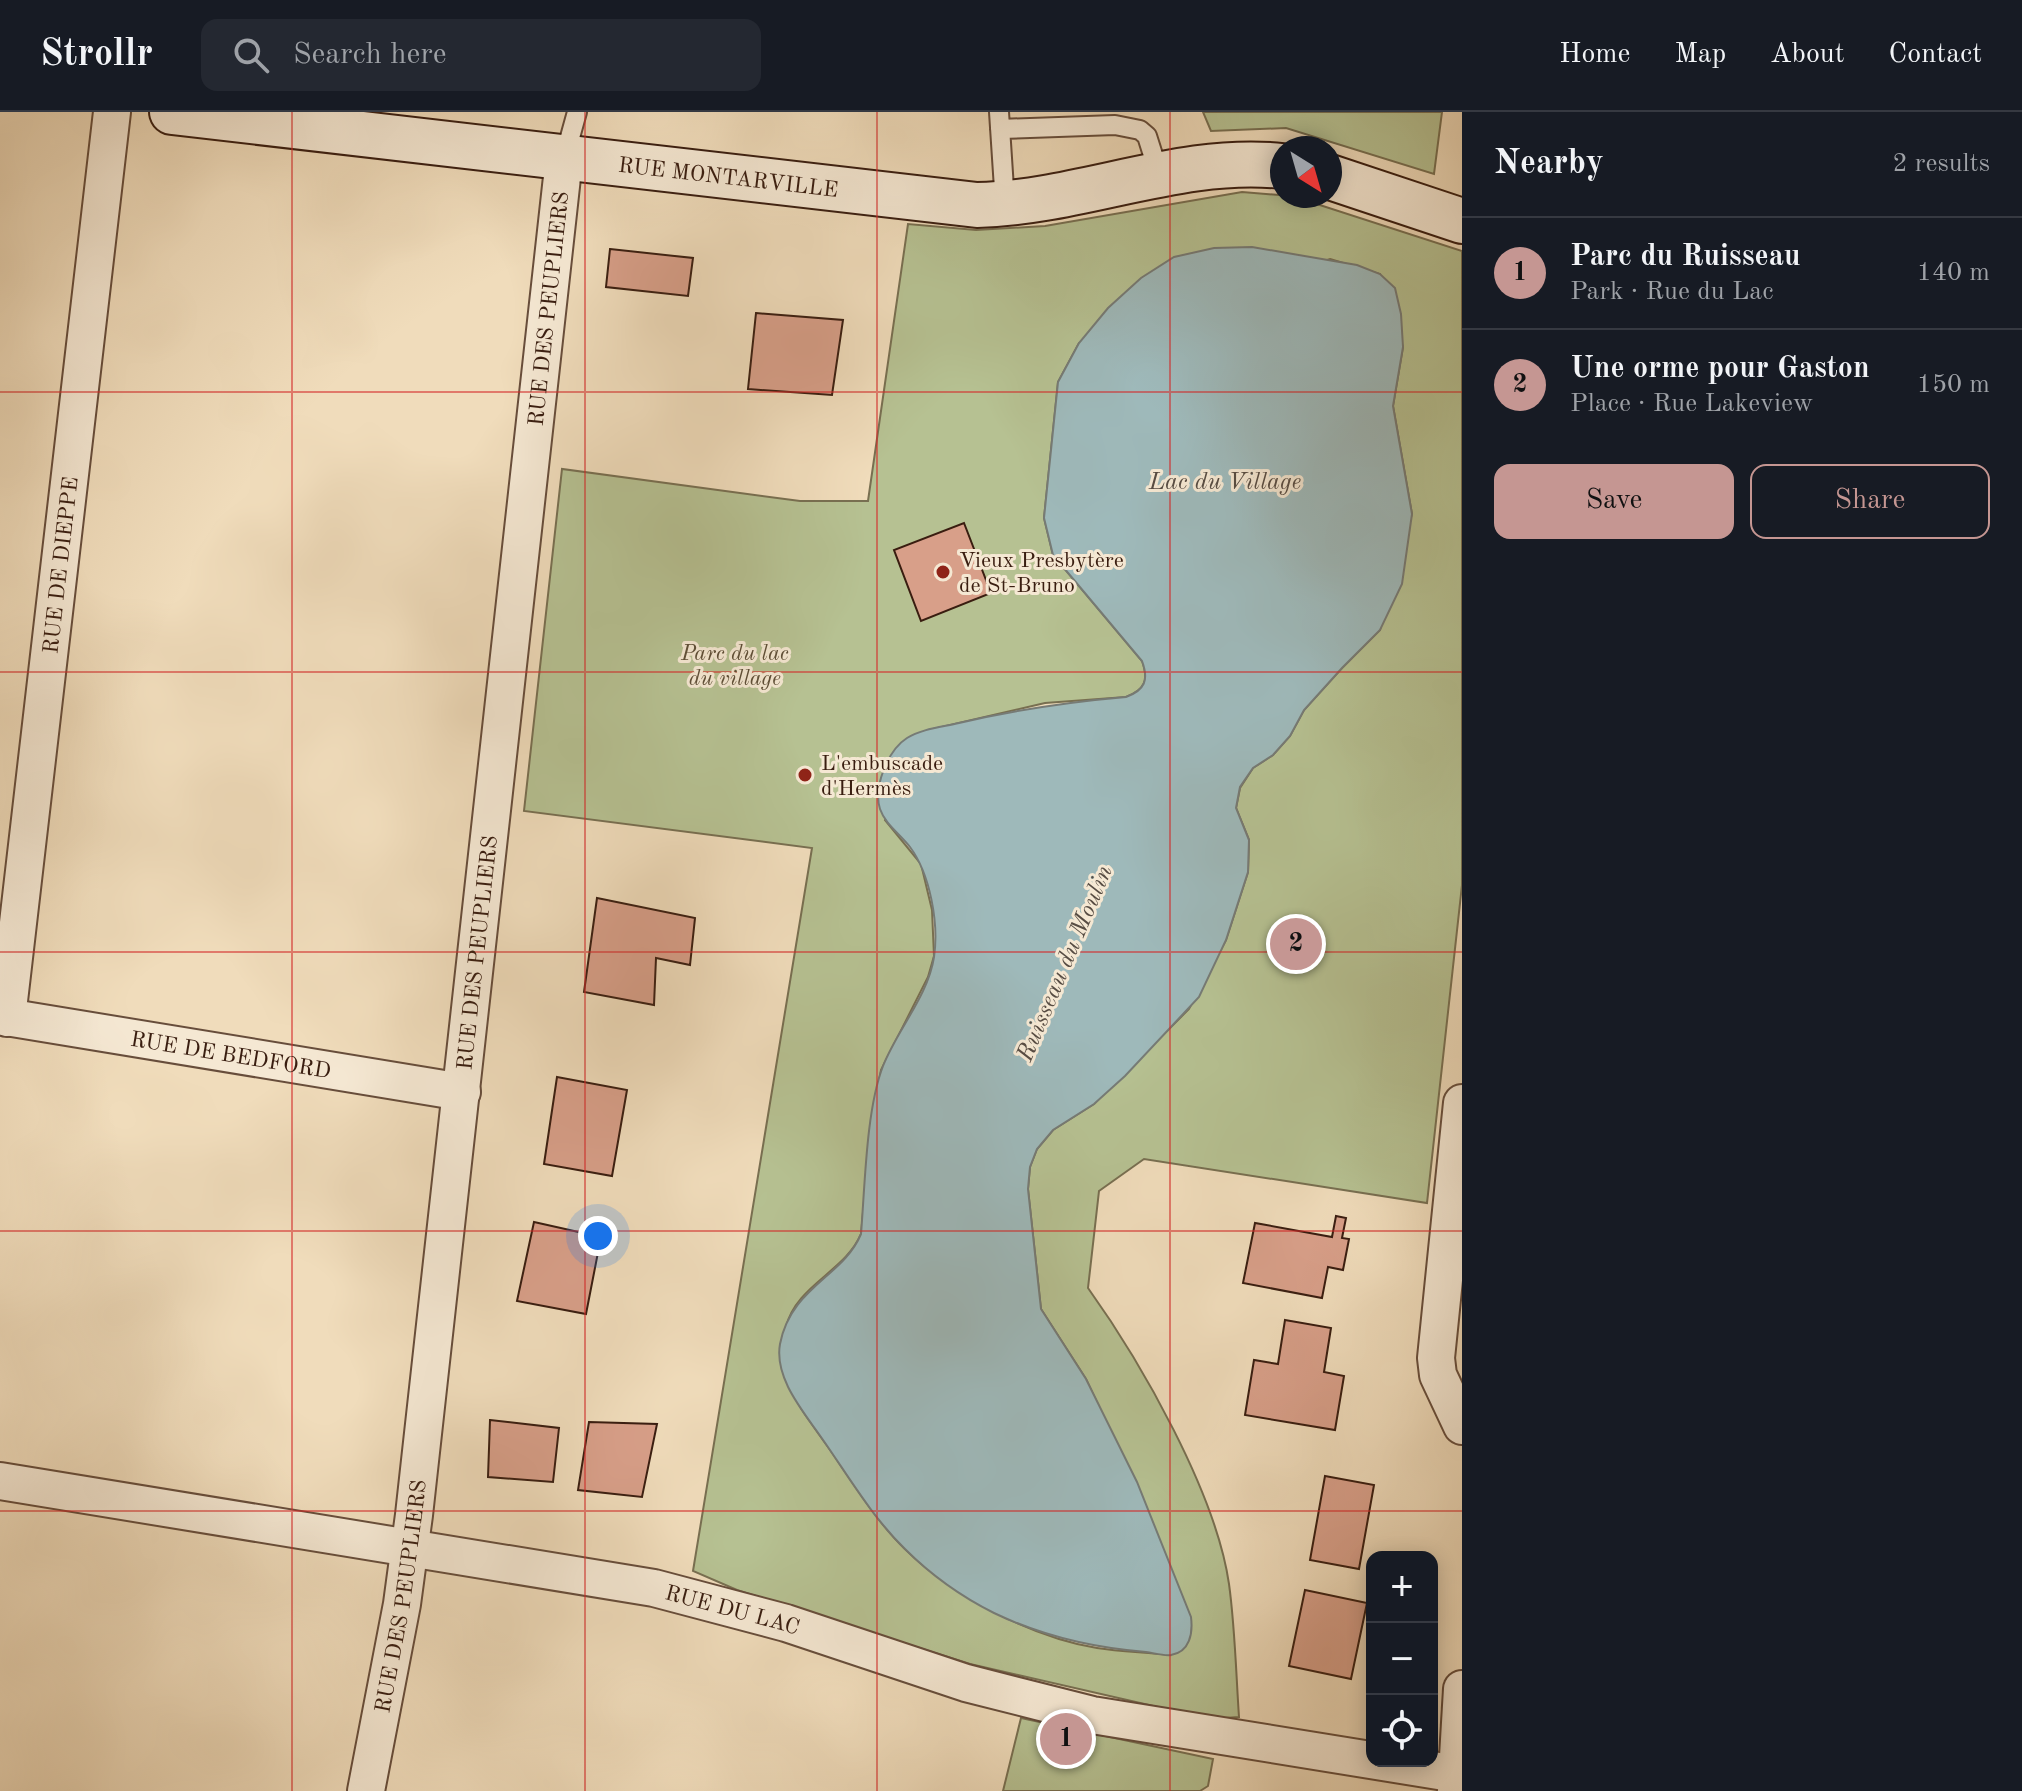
<!DOCTYPE html>
<meta charset="utf-8">
<style>
body{margin:0;font-family:"Old Standard TT",serif;background:#242831;color:#f1f3f6}
.controls{position:absolute;right:24px;bottom:24px;display:grid;overflow:hidden;border-radius:16px;box-shadow:0 4px 20px #0003}
.controls button{width:72px;height:72px;display:grid;place-items:center;padding:0;border:0;border-bottom:2px solid #363941;background:#171b24;color:#f1f3f6;font:40px sans-serif}
.compass{position:absolute;left:1270px;top:24px;width:72px;height:72px;border-radius:50%;background:#171b24;box-shadow:0 4px 20px #0003;rotate:143deg}
.you{position:absolute;left:598px;top:1124px;width:28px;height:28px;margin:-20px;border:6px solid #fff;border-radius:50%;background:#1a73e8;box-shadow:0 0 0 12px #1a73e833}
.badge{display:grid;place-items:center;width:52px;height:52px;border-radius:50%;background:#c59692;color:#111;font-size:26px;font-weight:700}
.pin{position:absolute;translate:-50% -50%;border:4px solid #fff;box-shadow:0 2px 8px #0006}
.list{margin:0;padding:0;list-style:none}
h2{display:flex;justify-content:space-between;align-items:center;height:104px;margin:0;padding:0 32px;font-size:34px}
h2 small{font-size:26px;font-weight:400;color:#9ea1a6}
.list li{display:grid;grid-template-columns:52px 1fr auto;gap:24px;align-items:center;box-sizing:border-box;height:112px;padding:0 32px;border-top:2px solid #363941}
.list b{display:block;font-size:30px;white-space:nowrap}
.list p{margin:0;font-size:26px;white-space:nowrap;color:#9ea1a6}
.list em{font-size:26px;font-style:normal;color:#9ea1a6}
.actions{display:flex;gap:16px;padding:24px 32px}
.actions a{flex:1;padding:18px 0;border:2px solid #c59692;border-radius:16px;text-align:center;font-size:28px;color:#c59692}
.actions .main{background:#c59692;color:#111}
.icon{flex:none;width:44px;height:44px;fill:none;stroke:currentColor;stroke-width:2;stroke-linecap:round;stroke-linejoin:round}
.map{position:relative;flex:none;width:1462px;height:1679px;overflow:hidden}
header{display:flex;align-items:center;gap:48px;box-sizing:border-box;height:112px;padding:0 40px;background:#171b24;border-bottom:2px solid #363941}
header strong{font-size:38px}
nav{display:flex;gap:44px;margin-inline-start:auto;font-size:28px}
.search{width:560px;height:72px;background:#242831;display:flex;align-items:center;gap:20px;box-sizing:border-box;padding:0 28px;border-radius:16px;color:#9ea1a6;font-size:30px}
main{display:flex}
aside{flex:1;background:#171b24}
.map>svg:first-child{display:block}
.green{fill:#b6c192;stroke:#786f51;stroke-width:2;fill-rule:evenodd}
.water{fill:#9eb9ba;stroke:#767b76;stroke-width:2}
.building{fill:#d89f89;stroke:#391d10;stroke-width:2}
.lines{fill:none;stroke-linecap:round;stroke-linejoin:round}
.lane-casing{stroke:#674d3b;stroke-width:22}
.street-casing{stroke:#674d3b;stroke-width:40}
.secondary-casing{stroke:#391d10;stroke-width:48}
.lane{stroke:#f5e8d3;stroke-width:18}
.street{stroke:#f5e8d3;stroke-width:36}
.secondary{stroke:#f5e8d3;stroke-width:44}
.grid{fill:none;stroke:#d62828;stroke-width:2;stroke-opacity:0.55}
.poi-dot{fill:#8f2418;stroke:#f5e8d3;stroke-width:3}
.labels{text-anchor:middle;stroke-width:6;stroke-linejoin:round;paint-order:stroke}
.street-label{font-size:22px;fill:#391d10;stroke:#f5e8d3}
.poi-label{font-size:22px;fill:#391d10;stroke:#f5e8d3;text-anchor:start}
.park-label{font-size:22px;font-style:italic;fill:#5e4e37;stroke:#f5e8d3}
.water-label{font-size:24px;font-style:italic;fill:#574c43;stroke:#f5e8d3}
</style>
<header>
<strong>Strollr</strong>
<div class="search"><svg class="icon" aria-label="search" viewBox="0 0 24 24"><circle cx="10" cy="10" r="6"/><path d="M15 15l6 6"/></svg>Search here</div>
<nav><a>Home</a><a>Map</a><a>About</a><a>Contact</a></nav>
</header>
<main>
<div class="map">
<svg width="1462" height="1679" viewBox="0 0 1462 1679">
<rect width="100%" height="100%" fill="#f0dcbb"/>
<filter id="stains"><feTurbulence type="fractalNoise" baseFrequency=".0025" numOctaves="4"/><feColorMatrix values="0 0 0 0 .2 0 0 0 0 .09 0 0 0 0 .02 0 0 0 .5 -.17"/></filter>
<radialGradient id="worn" r=".72"><stop offset=".6" stop-color="#630" stop-opacity="0"/><stop offset="1" stop-color="#630" stop-opacity=".3"/></radialGradient>
<!-- green -->
<path class="green" d="M 1203,0 L 1442,0 L 1434,62 L 1286,16 L 1211,19 Z
M 1242,80 L 1292,84 L 1462,139 L 1462,773 L 1427,1091 L 1144,1047 L 1099,1079 L 1088,1176 C 1141,1250 1216,1381 1229,1472 C 1235,1515 1236,1561 1239,1605 L 1210,1607 L 970,1552 L 737,1478 L 693,1459 L 812,736 L 524,699 L 562,357 L 800,389 L 868,389 L 908,112 L 976,118 L 1045,114 ZM 1330,147 L 1380,162 L 1403,235 L 1393,294 L 1412,402 L 1380,518 L 1342,556 L 1304,598 L 1290,624 L 1273,643 L 1253,656 L 1240,676 L 1236,696 L 1249,728 L 1248,760 L 1226,828 L 1189,897 L 1094,992 L 1053,1018 L 1037,1037 L 1030,1055 L 1028,1077 L 1041,1197 L 1086,1267 L 1101,1299 L 1170,1543 C 1146,1540 1121,1540 1097,1536 C 1031,1525 953,1484 905,1437 C 875,1408 852,1369 828,1335 C 800,1295 773,1266 786,1215 C 796,1173 846,1159 861,1122 L 871,1014 L 881,958 L 928,865 L 934,844 L 932,798 L 921,752 L 885,708 L 928,618 L 1045,591 L 1126,585 C 1145,578 1149,568 1142,549 L 1053,443 L 1044,406 L 1058,270 L 1079,231 Z
M 1021,1606 L 1213,1647 L 1208,1674 L 1200,1679 L 1003,1679 Z"/>
<!-- water -->
<path class="water" d="M 1252,135 L 1357,153 L 1380,162 L 1395,176 L 1401,202 L 1403,235 L 1393,294 L 1412,402 L 1402,472 L 1380,518 L 1342,556 L 1304,598 L 1290,624 L 1273,643 L 1253,656 L 1240,675 L 1236,696 L 1249,728 L 1248,760 L 1226,828 L 1199,885 L 1125,964 L 1094,992 L 1053,1018 L 1037,1037 L 1030,1055 L 1028,1077 L 1041,1197 L 1086,1267 L 1137,1370 L 1191,1505 C 1193,1521 1190,1540 1171,1543 C 1163,1544 1154,1541 1146,1540 C 1094,1536 1042,1524 994,1501 C 962,1485 930,1462 905,1437 C 872,1405 847,1362 821,1325 C 803,1299 774,1266 780,1232 C 791,1175 843,1165 861,1122 C 865,1074 866,998 883,954 C 897,918 928,884 934,845 C 939,811 930,762 910,735 C 900,722 885,712 880,697 C 873,675 888,638 907,626 C 921,617 942,615 959,611 C 1015,598 1068,590 1126,585 C 1145,578 1149,568 1142,549 L 1053,443 L 1044,406 L 1058,270 L 1079,231 L 1108,196 L 1141,166 L 1174,145 L 1214,136 Z"/>
<!-- building -->
<path class="building" d="M 610,137 L 693,146 L 688,184 L 606,175 Z
M 756,201 L 843,208 L 832,283 L 748,277 Z
M 964,411 L 991,481 L 921,509 L 894,438 Z
M 597,786 L 695,806 L 690,853 L 656,846 L 654,893 L 584,880 Z
M 557,965 L 627,978 L 612,1064 L 544,1052 Z
M 1336,1104 L 1346,1106 L 1342,1126 L 1349,1127 L 1343,1158 L 1328,1155 L 1322,1186 L 1243,1171 L 1255,1111 L 1332,1125 Z
M 534,1110 L 601,1125 L 586,1202 L 517,1189 Z
M 1285,1208 L 1331,1216 L 1324,1260 L 1344,1264 L 1335,1318 L 1245,1303 L 1254,1248 L 1278,1252 Z
M 490,1308 L 559,1316 L 553,1370 L 488,1365 Z
M 589,1310 L 657,1312 L 642,1385 L 578,1378 Z
M 1325,1364 L 1374,1373 L 1359,1457 L 1310,1448 Z
M 1305,1478 L 1367,1491 L 1351,1567 L 1289,1554 Z"/>
<g class="lines">
<!-- lane casing -->
<g class="lane-casing">
<path id="lane" d="M 999,0 L 1005,92
M 1000,17 L 1115,13 L 1140,18 L 1147,24 L 1159,62
M 564,47 L 577,0"/>
</g>
<!-- street casing -->
<g class="street-casing">
<g id="street">
<path id="s1" d="M 0,904 L 462,980"/>
<path id="s2" d="M 7,906 L 112,0"/>
<path d="M 1462,991 L 1436,1246 L 1438,1263 L 1462,1314"/>
<path id="s3" d="M 0,1369 L 654,1476 L 786,1511 L 966,1571 L 1092,1603 L 1457,1662"/>
<path id="s4" d="M 366,1679 L 402,1492 L 414,1403 L 564,47"/>
<path d="M 1456,1679 L 1462,1577"/>
</g>
</g>
<!-- secondary casing -->
<g class="secondary-casing">
<g id="secondary">
<path id="s5" d="M 172,0 L 977,93 C 1079,91 1180,43 1282,54"/>
<path d="M 1330,65 L 1462,109"/>
</g>
</g>
<!-- lane -->
<use href="#lane" class="lane"/>
<!-- street -->
<use href="#street" class="street"/>
<!-- secondary -->
<use href="#secondary" class="secondary"/>
</g>
<!-- grid -->
<path class="grid" d="M 292,0 L 292,1679M 585,0 L 585,1679M 877,0 L 877,1679M 1170,0 L 1170,1679M 0,280 L 1462,280M 0,560 L 1462,560M 0,840 L 1462,840M 0,1119 L 1462,1119M 0,1399 L 1462,1399"/>
<!-- markers -->
<g class="poi-dot">
<circle cx="943" cy="460" r="8"/>
<circle cx="805" cy="663" r="8"/>
</g>
<g class="labels">
<!-- street labels -->
<g class="street-label">
<text dy="8" stroke="none"><textPath href="#s5" startOffset="560">RUE MONTARVILLE</textPath></text>
<text dy="8" stroke="none"><textPath href="#s4" startOffset="1494">RUE DES PEUPLIERS</textPath></text>
<text dy="8" stroke="none"><textPath href="#s2" startOffset="456">RUE DE DIEPPE</textPath></text>
<text dy="8" stroke="none"><textPath href="#s4" startOffset="846">RUE DES PEUPLIERS</textPath></text>
<text dy="8" stroke="none"><textPath href="#s1" startOffset="234">RUE DE BEDFORD</textPath></text>
<text dy="8" stroke="none"><textPath href="#s4" startOffset="198">RUE DES PEUPLIERS</textPath></text>
<text dy="8" stroke="none"><textPath href="#s3" startOffset="744">RUE DU LAC</textPath></text>
</g>
<!-- poi labels -->
<g class="poi-label">
<text x="959" y="455">Vieux Presbytère<tspan x="959" dy="25">de St-Bruno</tspan></text>
<text x="821" y="658">L'embuscade<tspan x="821" dy="25">d'Hermès</tspan></text>
</g>
<!-- park labels -->
<g class="park-label">
<text x="735" y="548">Parc du lac<tspan x="735" dy="25">du village</tspan></text>
</g>
<!-- water labels -->
<g class="water-label">
<text x="1225" y="377">Lac du Village</text>
<text transform="translate(1064 851) rotate(-67)" y="8">Ruisseau du Moulin</text>
</g>
</g>
<rect width="100%" height="100%" filter="url(#stains)"/>
<rect width="100%" height="100%" fill="url(#worn)"/>
</svg>
<div class="controls">
<button>+</button>
<button>−</button>
<button><svg class="icon" aria-label="locate" viewBox="0 0 24 24"><circle cx="12" cy="12" r="6"/><path d="M12 2v4M12 18v4M2 12h4M18 12h4"/></svg></button>
</div>
<svg class="compass" viewBox="-18 -18 36 36"><path d="M0-13l5 13h-10z" fill="#e53935"/><path d="M0 13l5-13h-10z" fill="#9ea1a6"/></svg>
<div class="you"></div>
<div class="pin badge" style="left:1066px;top:1627px">1</div>
<div class="pin badge" style="left:1296px;top:832px">2</div>
</div>
<aside>
<h2>Nearby<small>2 results</small></h2>
<ul class="list">
<li><span class="badge">1</span><div><b>Parc du Ruisseau</b><p>Park · Rue du Lac</p></div><em>140 m</em></li>
<li><span class="badge">2</span><div><b>Une orme pour Gaston</b><p>Place · Rue Lakeview</p></div><em>150 m</em></li>
</ul>
<div class="actions"><a class="main">Save</a><a>Share</a></div>
</aside>
</main>
